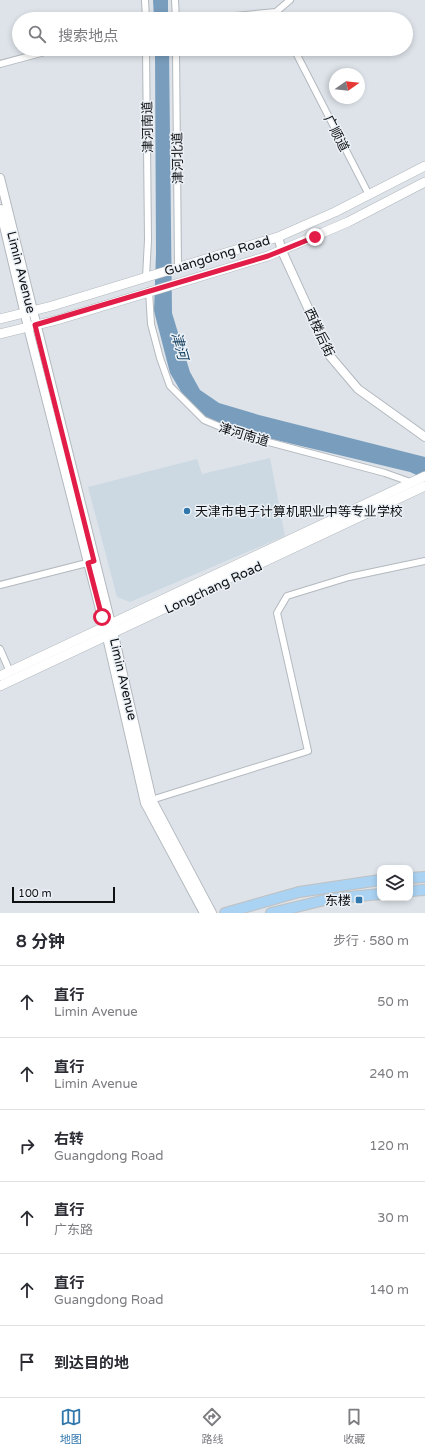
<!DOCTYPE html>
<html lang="zh">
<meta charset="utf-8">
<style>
body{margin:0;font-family:"Varela Round","Noto Sans SC",sans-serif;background:#f7f7f7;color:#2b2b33}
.controls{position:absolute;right:12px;bottom:12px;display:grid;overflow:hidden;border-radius:8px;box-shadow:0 2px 6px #0003}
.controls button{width:36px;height:36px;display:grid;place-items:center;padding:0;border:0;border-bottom:1px solid #e1e1e2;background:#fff;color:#2b2b33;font:20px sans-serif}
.compass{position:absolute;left:329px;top:68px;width:36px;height:36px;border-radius:50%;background:#fff;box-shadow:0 2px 6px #0003;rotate:76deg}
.scale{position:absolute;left:12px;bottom:10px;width:103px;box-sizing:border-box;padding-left:4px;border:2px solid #0e1012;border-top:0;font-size:11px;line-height:14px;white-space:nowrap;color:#0e1012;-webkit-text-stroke:3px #ebf1f6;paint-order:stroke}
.stop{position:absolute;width:12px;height:12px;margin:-9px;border:3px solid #e11d48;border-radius:50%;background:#fff}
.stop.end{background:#e11d48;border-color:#fff;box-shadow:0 1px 4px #0008}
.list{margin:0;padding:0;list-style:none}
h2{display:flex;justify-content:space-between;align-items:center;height:52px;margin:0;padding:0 16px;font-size:17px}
h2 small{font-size:13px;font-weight:400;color:#7c7c81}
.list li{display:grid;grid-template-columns:26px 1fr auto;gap:12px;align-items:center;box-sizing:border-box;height:72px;padding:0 16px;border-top:1px solid #e1e1e2}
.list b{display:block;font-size:15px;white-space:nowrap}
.list p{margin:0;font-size:13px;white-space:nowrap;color:#7c7c81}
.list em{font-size:13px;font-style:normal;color:#7c7c81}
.icon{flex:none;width:22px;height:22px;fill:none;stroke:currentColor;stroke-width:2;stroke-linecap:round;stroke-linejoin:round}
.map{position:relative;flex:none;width:425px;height:913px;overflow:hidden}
.search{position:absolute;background:#fff;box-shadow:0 2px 6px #0003;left:12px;right:12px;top:12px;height:44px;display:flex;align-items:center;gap:10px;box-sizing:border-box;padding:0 14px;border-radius:22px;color:#7c7c81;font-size:15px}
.sheet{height:484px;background:#fff}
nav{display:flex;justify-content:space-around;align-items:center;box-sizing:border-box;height:56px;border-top:1px solid #e1e1e2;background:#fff;font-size:11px;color:#7c7c81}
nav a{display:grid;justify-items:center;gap:2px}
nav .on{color:#3177ac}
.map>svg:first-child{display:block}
.built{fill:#ccd9e3}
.water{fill:#799dbd}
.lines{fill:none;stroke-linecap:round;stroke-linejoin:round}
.minor-casing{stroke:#b3b9be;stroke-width:8}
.tertiary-casing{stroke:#b3b9be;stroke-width:10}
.secondary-casing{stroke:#b3b9be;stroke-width:10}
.primary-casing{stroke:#c0c1c1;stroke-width:12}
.minor{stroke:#fff;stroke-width:6}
.tertiary{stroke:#fff;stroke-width:8}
.secondary{stroke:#fff;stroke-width:9}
.primary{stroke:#aad2f2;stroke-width:10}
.route{stroke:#e11d48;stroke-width:5}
.poi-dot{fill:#3177ac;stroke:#ebf1f6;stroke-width:1.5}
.labels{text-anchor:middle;stroke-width:3;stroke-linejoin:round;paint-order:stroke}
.street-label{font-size:13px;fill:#0e1012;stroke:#ebf1f6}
.poi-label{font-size:13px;fill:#0e1012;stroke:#ebf1f6;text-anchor:start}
.water-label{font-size:14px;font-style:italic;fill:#0f3c5c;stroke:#ebf1f6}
</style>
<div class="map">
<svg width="425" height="913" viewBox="0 0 425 913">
<rect width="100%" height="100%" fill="#dde3e9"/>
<!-- built -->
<path class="built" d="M 270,458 L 285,536 L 130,602 L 117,597 L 88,487 L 197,459 L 202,474 Z"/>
<!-- water -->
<path class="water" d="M 153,0 L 168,0 L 168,19 L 154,19 Z
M 155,49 L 169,49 L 172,313 L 190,372 L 200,390 L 219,403 L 259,415 L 425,457 L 425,479 L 410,472 L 230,429 L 203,415 L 183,395 L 170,373 L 154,311 L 156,253 Z"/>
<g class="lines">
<!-- minor casing -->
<g class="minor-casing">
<path id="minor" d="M 145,0 L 146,19
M 175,0 L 176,19
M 203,19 L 276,12 L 290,0
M 146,49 L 148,240 L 146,277
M 176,49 L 178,268
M 294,49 L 369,195
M 0,64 L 56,49
M 149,291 L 151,324 L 160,358 L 170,386 L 204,420 L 235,433 L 385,473 L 413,483
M 0,585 L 91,562
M 0,649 L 10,672
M 148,801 L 308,751 L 277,613 L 287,596 L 349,577 L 425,561"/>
</g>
<!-- tertiary casing -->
<g class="tertiary-casing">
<path id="tertiary" d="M 0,178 L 116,644 L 152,800 L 212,913
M 0,209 L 28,327 L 107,637 L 145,803 L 204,913
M 278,237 L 282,251 L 330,356 L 358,389 L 425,437"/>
</g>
<!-- secondary casing -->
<g class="secondary-casing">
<path id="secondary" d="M 0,319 L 52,306 L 278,237 L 335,212 L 425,166
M 0,334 L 57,320 L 268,256 L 348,222 L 425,182
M 0,676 L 425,476
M 0,686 L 425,486"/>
</g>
<!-- primary casing -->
<g class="primary-casing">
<path id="primary" d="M 410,878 L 425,877
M 410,891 L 425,890
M 225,913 L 299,892 L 380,880
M 271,913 L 329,899 L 380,894"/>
</g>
<!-- minor -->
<use href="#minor" class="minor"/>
<!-- tertiary -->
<use href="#tertiary" class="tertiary"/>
<!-- secondary -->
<use href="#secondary" class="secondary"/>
<!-- primary -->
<use href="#primary" class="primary"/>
</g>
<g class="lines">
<!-- route -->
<path class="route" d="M 102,617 L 88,563 L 94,561 L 35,325 L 268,256 L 315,237"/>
</g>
<!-- markers -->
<g class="poi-dot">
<circle cx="187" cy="511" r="4"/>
<rect x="355" y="896" width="8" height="8" rx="2"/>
</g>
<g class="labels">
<!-- street labels -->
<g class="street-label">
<text transform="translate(147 127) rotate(-91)" y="5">津河南道</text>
<text transform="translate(337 133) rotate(63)" y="5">广顺道</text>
<text transform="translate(177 158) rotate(-91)" y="5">津河北道</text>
<text transform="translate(217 255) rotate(-17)" y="5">Guangdong Road</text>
<text transform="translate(22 272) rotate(76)" y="5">Limin Avenue</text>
<text transform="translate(320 332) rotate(65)" y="5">西楼后街</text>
<text transform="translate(244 434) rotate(17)" y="5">津河南道</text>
<text transform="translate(213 587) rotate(-25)" y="5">Longchang Road</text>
<text transform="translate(124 679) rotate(77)" y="5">Limin Avenue</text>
</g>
<!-- poi labels -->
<g class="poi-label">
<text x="195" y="516">天津市电子计算机职业中等专业学校</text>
<text x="351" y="905" text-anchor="end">东楼</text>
</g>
<!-- water labels -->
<g class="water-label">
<text transform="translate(180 346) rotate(75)" y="5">津河</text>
</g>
</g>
</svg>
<div class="controls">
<button><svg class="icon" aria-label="layers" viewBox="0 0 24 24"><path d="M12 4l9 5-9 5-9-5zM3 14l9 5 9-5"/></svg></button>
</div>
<svg class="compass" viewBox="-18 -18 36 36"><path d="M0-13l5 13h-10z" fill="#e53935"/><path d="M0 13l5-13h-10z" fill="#7c7c81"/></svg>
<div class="scale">100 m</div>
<div class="stop" style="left:102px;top:617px"></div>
<div class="stop end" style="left:315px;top:237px"></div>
<div class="search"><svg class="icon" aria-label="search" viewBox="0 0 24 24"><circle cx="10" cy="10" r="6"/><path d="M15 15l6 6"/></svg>搜索地点</div>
</div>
<section class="sheet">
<h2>8 分钟<small>步行 · 580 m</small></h2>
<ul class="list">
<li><svg class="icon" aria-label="ahead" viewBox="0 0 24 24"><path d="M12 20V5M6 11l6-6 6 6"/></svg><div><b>直行</b><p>Limin Avenue</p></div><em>50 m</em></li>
<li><svg class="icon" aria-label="ahead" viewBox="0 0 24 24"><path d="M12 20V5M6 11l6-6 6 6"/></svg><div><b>直行</b><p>Limin Avenue</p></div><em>240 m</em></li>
<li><svg class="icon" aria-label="right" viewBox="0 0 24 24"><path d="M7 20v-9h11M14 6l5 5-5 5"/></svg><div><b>右转</b><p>Guangdong Road</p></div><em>120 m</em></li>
<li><svg class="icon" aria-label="ahead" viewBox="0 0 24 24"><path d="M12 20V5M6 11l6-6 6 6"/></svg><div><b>直行</b><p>广东路</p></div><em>30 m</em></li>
<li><svg class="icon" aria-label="ahead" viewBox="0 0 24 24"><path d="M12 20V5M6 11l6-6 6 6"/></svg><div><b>直行</b><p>Guangdong Road</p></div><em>140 m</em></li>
<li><svg class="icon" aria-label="arrive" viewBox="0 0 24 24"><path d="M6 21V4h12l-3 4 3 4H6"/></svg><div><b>到达目的地</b></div></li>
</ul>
</section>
<nav>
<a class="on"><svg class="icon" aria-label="map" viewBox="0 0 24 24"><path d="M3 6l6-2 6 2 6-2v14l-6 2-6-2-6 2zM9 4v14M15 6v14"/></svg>地图</a>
<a><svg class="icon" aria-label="directions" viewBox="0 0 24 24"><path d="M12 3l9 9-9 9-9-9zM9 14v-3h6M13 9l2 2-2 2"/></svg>路线</a>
<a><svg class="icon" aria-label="saved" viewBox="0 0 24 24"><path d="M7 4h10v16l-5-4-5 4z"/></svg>收藏</a>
</nav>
